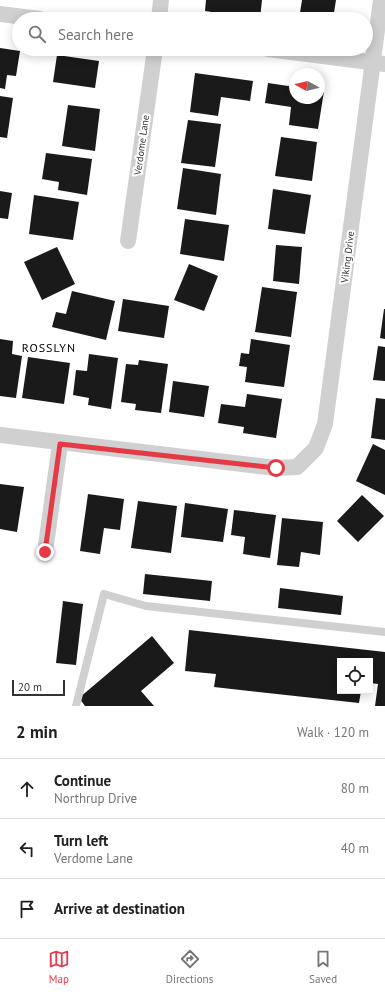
<!DOCTYPE html>
<meta charset="utf-8">
<style>
body{margin:0;font-family:"PT Sans",sans-serif;background:#f2f2f2;color:#202124}
.controls{position:absolute;right:12px;bottom:12px;display:grid;overflow:hidden;border-radius:0px;box-shadow:0 2px 10px #0003}
.controls button{width:36px;height:36px;display:grid;place-items:center;padding:0;border:0;border-bottom:1px solid #e0e0e0;background:#fff;color:#202124;font:20px sans-serif}
.compass{position:absolute;left:289px;top:68px;width:36px;height:36px;border-radius:50%;background:#fff;box-shadow:0 2px 10px #0003;rotate:278deg}
.scale{position:absolute;left:12px;bottom:10px;width:53px;box-sizing:border-box;padding-left:4px;border:2px solid #333;border-top:0;font-size:11px;line-height:14px;white-space:nowrap;color:#333;-webkit-text-stroke:3px #fff;paint-order:stroke}
.stop{position:absolute;width:12px;height:12px;margin:-9px;border:3px solid #e63946;border-radius:50%;background:#fff}
.stop.end{background:#e63946;border-color:#fff;box-shadow:0 1px 4px #0008}
.list{margin:0;padding:0;list-style:none}
h2{display:flex;justify-content:space-between;align-items:center;height:52px;margin:0;padding:0 16px;font-size:17px}
h2 small{font-size:13px;font-weight:400;color:#757577}
.list li{display:grid;grid-template-columns:26px 1fr auto;gap:12px;align-items:center;box-sizing:border-box;height:60px;padding:0 16px;border-top:1px solid #e0e0e0}
.list b{display:block;font-size:15px;white-space:nowrap}
.list p{margin:0;font-size:13px;white-space:nowrap;color:#757577}
.list em{font-size:13px;font-style:normal;color:#757577}
.icon{flex:none;width:22px;height:22px;fill:none;stroke:currentColor;stroke-width:2;stroke-linecap:round;stroke-linejoin:round}
.map{position:relative;flex:none;width:385px;height:706px;overflow:hidden}
.search{position:absolute;background:#fff;box-shadow:0 2px 10px #0003;left:12px;right:12px;top:12px;height:44px;display:flex;align-items:center;gap:10px;box-sizing:border-box;padding:0 14px;border-radius:22px;color:#757577;font-size:15px}
.sheet{height:232px;background:#fff}
nav{display:flex;justify-content:space-around;align-items:center;box-sizing:border-box;height:56px;border-top:1px solid #e0e0e0;background:#fff;font-size:11px;color:#757577}
nav a{display:grid;justify-items:center;gap:2px}
nav .on{color:#e63946}
.map>svg:first-child{display:block}
.building{fill:#1a1a1a}
.lines{fill:none;stroke-linecap:round;stroke-linejoin:round}
.lane{stroke:#d0d0d0;stroke-width:8}
.street{stroke:#d0d0d0;stroke-width:16}
.route{stroke:#e63946;stroke-width:5}
.labels{text-anchor:middle;stroke-width:4;stroke-linejoin:round;paint-order:stroke}
.street-label{font-size:10px;fill:#333;stroke:#fff}
.quarter-label{font-size:12px;letter-spacing:1px;fill:#000;stroke:#fff}
</style>
<div class="map">
<svg width="385" height="706" viewBox="0 0 385 706">
<rect width="100%" height="100%" fill="#fff"/>
<!-- building -->
<path class="building" d="M 206,0 L 262,0 L 260,19 L 205,11 Z
M 302,0 L 336,0 L 333,19 L 299,19 Z
M 0,48 L 20,51 L 16,76 L 7,75 L 5,89 L 0,88 Z
M 57,55 L 99,61 L 95,88 L 53,82 Z
M 195,73 L 253,81 L 250,101 L 221,97 L 218,116 L 190,112 Z
M 268,83 L 295,87 L 295,98 L 319,98 L 319,90 L 324,91 L 318,129 L 289,125 L 291,107 L 265,103 Z
M 0,96 L 13,98 L 7,138 L 0,137 Z
M 68,105 L 100,109 L 95,151 L 62,146 Z
M 188,120 L 221,124 L 215,167 L 181,163 Z
M 281,137 L 317,142 L 312,181 L 275,176 Z
M 46,153 L 92,159 L 87,195 L 58,190 L 59,182 L 42,179 Z
M 183,168 L 221,174 L 216,215 L 177,209 Z
M 273,189 L 311,195 L 305,234 L 268,229 Z
M 0,191 L 12,193 L 8,219 L 0,218 Z
M 34,195 L 79,202 L 73,240 L 29,234 Z
M 185,219 L 229,225 L 224,261 L 180,254 Z
M 276,245 L 302,247 L 299,284 L 273,281 Z
M 57,247 L 75,284 L 42,300 L 24,262 Z
M 189,264 L 218,276 L 204,311 L 174,300 Z
M 262,287 L 297,292 L 291,337 L 255,332 Z
M 72,291 L 115,301 L 106,340 L 52,327 L 56,312 L 66,314 Z
M 123,299 L 169,306 L 164,338 L 118,331 Z
M 384,309 L 385,309 L 385,339 L 380,338 Z
M 0,339 L 13,341 L 12,354 L 22,356 L 16,398 L 0,396 Z
M 251,339 L 290,345 L 284,387 L 245,382 L 247,367 L 239,366 L 241,353 L 249,354 Z
M 378,346 L 385,347 L 385,381 L 373,380 Z
M 89,354 L 118,358 L 111,409 L 88,405 L 89,398 L 73,395 L 76,370 L 87,371 Z
M 28,357 L 70,363 L 64,404 L 22,398 Z
M 139,360 L 168,364 L 161,413 L 135,410 L 136,404 L 121,402 L 126,364 L 138,365 Z
M 173,381 L 209,386 L 204,417 L 169,412 Z
M 247,394 L 282,399 L 276,438 L 243,433 L 244,427 L 218,423 L 221,404 L 245,407 Z
M 376,398 L 385,399 L 385,440 L 371,438 Z
M 373,444 L 385,450 L 385,495 L 356,481 Z
M 0,484 L 24,487 L 17,532 L 0,529 Z
M 88,494 L 124,499 L 120,530 L 104,528 L 100,554 L 80,551 Z
M 362,495 L 384,516 L 358,542 L 337,521 Z
M 138,501 L 177,506 L 171,553 L 131,548 Z
M 185,503 L 228,509 L 223,542 L 181,537 Z
M 234,510 L 276,515 L 270,558 L 243,554 L 245,537 L 231,535 Z
M 282,518 L 323,522 L 320,555 L 301,552 L 299,567 L 277,565 Z
M 145,574 L 212,581 L 210,601 L 143,594 Z
M 280,588 L 343,596 L 341,615 L 278,608 Z
M 63,601 L 83,604 L 76,665 L 56,663 Z
M 189,630 L 385,652 L 385,706 L 375,706 L 378,684 L 370,683 L 370,661 L 340,661 L 340,691 L 361,691 L 359,703 L 214,687 L 216,674 L 185,671 Z
M 152,636 L 174,663 L 141,691 L 154,706 L 85,706 L 79,698 Z"/>
<g class="lines">
<!-- lane -->
<path class="lane" d="M 76,706 L 104,594 L 146,606 L 385,632"/>
<!-- street -->
<path class="street" d="M 0,14 L 40,19
M 159,19 L 161,0
M 268,49 L 385,64
M 128,241 L 155,49
M 0,435 L 276,468 L 297,467 L 316,448 L 325,424 L 381,0
M 45,552 L 60,444"/>
</g>
<g class="lines">
<!-- route -->
<path class="route" d="M 45,552 L 60,444 L 276,468"/>
</g>
<g class="labels">
<!-- street labels -->
<g class="street-label">
<text transform="translate(141 145) rotate(-82)" y="4">Verdome Lane</text>
<text transform="translate(347 257) rotate(-83)" y="4">Viking Drive</text>
</g>
<!-- quarter labels -->
<g class="quarter-label">
<text x="49" y="352">ROSSLYN</text>
</g>
</g>
</svg>
<div class="controls">
<button><svg class="icon" aria-label="locate" viewBox="0 0 24 24"><circle cx="12" cy="12" r="6"/><path d="M12 2v4M12 18v4M2 12h4M18 12h4"/></svg></button>
</div>
<svg class="compass" viewBox="-18 -18 36 36"><path d="M0-13l5 13h-10z" fill="#e53935"/><path d="M0 13l5-13h-10z" fill="#757577"/></svg>
<div class="scale">20 m</div>
<div class="stop" style="left:276px;top:468px"></div>
<div class="stop end" style="left:45px;top:552px"></div>
<div class="search"><svg class="icon" aria-label="search" viewBox="0 0 24 24"><circle cx="10" cy="10" r="6"/><path d="M15 15l6 6"/></svg>Search here</div>
</div>
<section class="sheet">
<h2>2 min<small>Walk · 120 m</small></h2>
<ul class="list">
<li><svg class="icon" aria-label="ahead" viewBox="0 0 24 24"><path d="M12 20V5M6 11l6-6 6 6"/></svg><div><b>Continue</b><p>Northrup Drive</p></div><em>80 m</em></li>
<li><svg class="icon" aria-label="left" viewBox="0 0 24 24"><path d="M17 20v-9H6M10 6l-5 5 5 5"/></svg><div><b>Turn left</b><p>Verdome Lane</p></div><em>40 m</em></li>
<li><svg class="icon" aria-label="arrive" viewBox="0 0 24 24"><path d="M6 21V4h12l-3 4 3 4H6"/></svg><div><b>Arrive at destination</b></div></li>
</ul>
</section>
<nav>
<a class="on"><svg class="icon" aria-label="map" viewBox="0 0 24 24"><path d="M3 6l6-2 6 2 6-2v14l-6 2-6-2-6 2zM9 4v14M15 6v14"/></svg>Map</a>
<a><svg class="icon" aria-label="directions" viewBox="0 0 24 24"><path d="M12 3l9 9-9 9-9-9zM9 14v-3h6M13 9l2 2-2 2"/></svg>Directions</a>
<a><svg class="icon" aria-label="saved" viewBox="0 0 24 24"><path d="M7 4h10v16l-5-4-5 4z"/></svg>Saved</a>
</nav>
